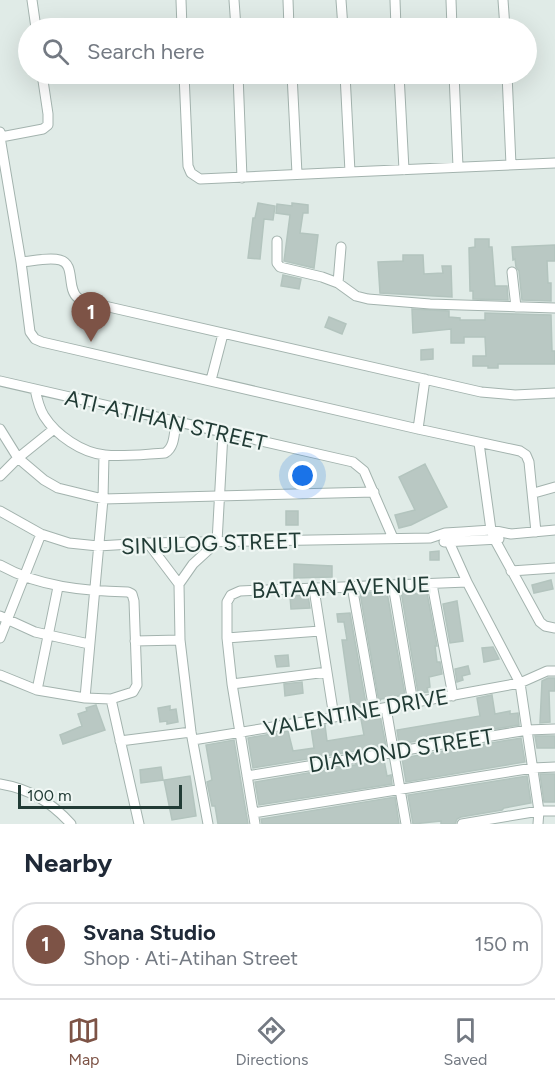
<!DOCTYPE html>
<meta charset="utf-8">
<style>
body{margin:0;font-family:Figtree,sans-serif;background:#f2f2f3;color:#1f2937}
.scale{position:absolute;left:18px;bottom:15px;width:164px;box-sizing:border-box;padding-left:6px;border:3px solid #213b35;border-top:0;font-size:16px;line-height:21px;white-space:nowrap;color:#213b35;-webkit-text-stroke:4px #f0f7f4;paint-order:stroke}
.you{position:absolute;left:303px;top:476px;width:21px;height:21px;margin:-15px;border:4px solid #fff;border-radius:50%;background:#1a73e8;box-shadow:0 0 0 9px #1a73e833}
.badge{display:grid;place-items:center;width:39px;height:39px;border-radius:50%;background:#7d5346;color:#fff;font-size:20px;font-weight:700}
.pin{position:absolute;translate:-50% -50px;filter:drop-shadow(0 2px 3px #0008)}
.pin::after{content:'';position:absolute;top:32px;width:21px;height:18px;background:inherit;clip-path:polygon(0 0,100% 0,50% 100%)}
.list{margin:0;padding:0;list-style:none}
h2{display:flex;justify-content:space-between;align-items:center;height:78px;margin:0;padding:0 24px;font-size:26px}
h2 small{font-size:20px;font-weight:400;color:#747a83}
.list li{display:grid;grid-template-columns:39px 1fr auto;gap:18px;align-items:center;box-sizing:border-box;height:84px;margin:0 12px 12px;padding:0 12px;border:2px solid #e0e1e3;border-radius:24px}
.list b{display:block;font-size:22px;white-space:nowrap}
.list p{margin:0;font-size:20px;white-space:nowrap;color:#747a83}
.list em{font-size:20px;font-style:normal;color:#747a83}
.icon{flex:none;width:33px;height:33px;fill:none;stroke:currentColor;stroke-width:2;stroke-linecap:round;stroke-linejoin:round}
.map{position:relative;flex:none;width:555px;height:824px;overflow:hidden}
.search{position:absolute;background:#fff;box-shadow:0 6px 24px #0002;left:18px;right:18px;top:18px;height:66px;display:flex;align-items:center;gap:15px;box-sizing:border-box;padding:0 21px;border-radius:33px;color:#747a83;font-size:22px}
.sheet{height:174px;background:#fff}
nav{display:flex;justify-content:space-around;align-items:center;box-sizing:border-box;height:84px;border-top:2px solid #e0e1e3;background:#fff;font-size:16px;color:#747a83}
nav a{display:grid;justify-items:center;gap:3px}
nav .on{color:#7d5346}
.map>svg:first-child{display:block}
.building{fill:#b9c8c3;stroke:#b3c4be;stroke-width:1.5}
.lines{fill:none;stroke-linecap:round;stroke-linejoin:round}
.minor-casing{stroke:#a3b3ae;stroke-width:11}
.minor{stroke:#fff;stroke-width:9}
.labels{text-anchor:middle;stroke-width:4.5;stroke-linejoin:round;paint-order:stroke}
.street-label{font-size:22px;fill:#213b35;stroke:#f0f7f4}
</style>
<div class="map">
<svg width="555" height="824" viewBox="0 0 555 824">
<rect width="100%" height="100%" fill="#e0ebe7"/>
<!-- building -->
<path class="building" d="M 258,203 L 275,206 L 273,220 L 264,219 L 260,259 L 248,258 L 253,218 L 255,218 Z
M 292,203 L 308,205 L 308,213 L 303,213 L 300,233 L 318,235 L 314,268 L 284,261 L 290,215 L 276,213 L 277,204 L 292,206 Z
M 475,239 L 489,239 L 489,247 L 492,247 L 495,286 L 507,286 L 508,300 L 473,299 L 473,291 L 470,291 L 469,248 L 475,247 Z
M 555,245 L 555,261 L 547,261 L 548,283 L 551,283 L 551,301 L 522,300 L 519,271 L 516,267 L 515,259 L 513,260 L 512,247 Z
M 403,255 L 423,255 L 424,274 L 443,273 L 442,266 L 451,266 L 452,297 L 380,293 L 378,262 L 403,261 Z
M 283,275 L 301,279 L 299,289 L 281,286 Z
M 412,309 L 449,311 L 449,317 L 460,318 L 460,320 L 485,320 L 485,313 L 551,315 L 552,351 L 555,351 L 555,364 L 498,364 L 498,368 L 488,368 L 488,366 L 473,366 L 473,356 L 486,356 L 485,337 L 464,337 L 464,343 L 451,343 L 451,329 L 413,333 Z
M 329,317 L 346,324 L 342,334 L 325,327 Z
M 433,349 L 433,359 L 421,360 L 421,350 Z
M 425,464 L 447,507 L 411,525 L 399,528 L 395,515 L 415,510 L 399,477 Z
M 286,511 L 298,511 L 298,525 L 286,525 Z
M 439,551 L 439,560 L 430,560 L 430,552 Z
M 294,564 L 332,566 L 332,577 L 294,578 Z
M 551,580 L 553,589 L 534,593 L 532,585 Z
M 401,591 L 415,591 L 416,594 L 427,593 L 437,646 L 435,646 L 437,662 L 440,662 L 442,674 L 429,677 L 430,687 L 427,688 L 428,692 L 418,693 Z
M 387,592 L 405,695 L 381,699 L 379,702 L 360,593 Z
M 308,595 L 310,608 L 291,609 L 290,596 Z
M 457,601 L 463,641 L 450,643 L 443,604 Z
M 350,613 L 366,704 L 359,706 L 359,704 L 351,705 L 342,640 L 347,640 L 344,622 L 338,622 L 337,614 Z
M 493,647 L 499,659 L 484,662 L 482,648 Z
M 288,655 L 289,666 L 277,667 L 275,656 Z
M 468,666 L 470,674 L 462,676 L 463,680 L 457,682 L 455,669 Z
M 548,678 L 555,678 L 555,691 L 549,691 L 550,722 L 540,723 L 542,681 Z
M 302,682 L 303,693 L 285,696 L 284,684 Z
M 492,695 L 495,714 L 510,711 L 510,714 L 518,713 L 519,725 L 399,744 L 397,730 L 480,716 L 477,698 Z
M 96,705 L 105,730 L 63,744 L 60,735 L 82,726 L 78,714 L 87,711 L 86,708 Z
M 170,706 L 170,710 L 176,709 L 178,722 L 167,724 L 167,721 L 160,722 L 158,708 Z
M 380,715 L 386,746 L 253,768 L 248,738 L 288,731 L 293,751 L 314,748 L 311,728 L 325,725 L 327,741 L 364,735 L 361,719 Z
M 535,736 L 555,736 L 555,748 L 537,748 Z
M 521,738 L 525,762 L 406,782 L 402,758 Z
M 234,740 L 248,824 L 218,824 L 215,806 L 212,806 L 207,782 L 212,780 L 206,745 Z
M 384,760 L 387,776 L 391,775 L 392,784 L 259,805 L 255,782 Z
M 161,767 L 163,780 L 141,783 L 140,770 Z
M 540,774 L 555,774 L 555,802 L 544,802 Z
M 190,776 L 196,816 L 172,820 L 164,780 Z
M 527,776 L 531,803 L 504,808 L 502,810 L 461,817 L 457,819 L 455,824 L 441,824 L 441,821 L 413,824 L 408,795 Z
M 395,797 L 399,824 L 262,824 L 261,819 Z"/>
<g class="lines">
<!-- minor casing -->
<g class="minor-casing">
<path id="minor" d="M 32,0 L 36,28
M 181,0 L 182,28
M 234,0 L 236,28
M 288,0 L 289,28
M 341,0 L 343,28
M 395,0 L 396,28
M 451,0 L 452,28
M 503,0 L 505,28
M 184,74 L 188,166 L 191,173 L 200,179 L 350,172
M 238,74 L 242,178
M 292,74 L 297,174
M 345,74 L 350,172 L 555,163
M 399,74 L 404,170
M 454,74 L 458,167
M 507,74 L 511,165
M 0,132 L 1,137 L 43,129 L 48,125 L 48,114 L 42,74
M 0,137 L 21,262 L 30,332 L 35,339 L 42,342 L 418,429 L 520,451 L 526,455 L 529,462 L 536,532
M 277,241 L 277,263 L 280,267 L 322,277 L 338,283 L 356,296 L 368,299 L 430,304 L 555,308
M 21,262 C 33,261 49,257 60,260 C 76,264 66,289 78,298 C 80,300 84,300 87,302 L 481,392 L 515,395 L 555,393
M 512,272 L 516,307
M 338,283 L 341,247
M 211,380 L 223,334
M 0,381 L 353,462 L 364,471 L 393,538
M 35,389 C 37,399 39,408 44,416 C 56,435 82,453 105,455 C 124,457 146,454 165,453 C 175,447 174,433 176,422
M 0,429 L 18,458 L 44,480 L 58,488 L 103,499 L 374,492
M 418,429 L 425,379
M 479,443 L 491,530 L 495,540 L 540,622 L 545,626 L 555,628
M 0,476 L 18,458 L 54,429
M 534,493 L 555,487
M 0,511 L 41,534 L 69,543 L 98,546 L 148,543 L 430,538 L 445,533 L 462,532 L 491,530 L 511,534 L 555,530
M 445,533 L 467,582 L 520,683 L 547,671 L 555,671
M 444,542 L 499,539
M 148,543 L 179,584 L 180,640 L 191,732 L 208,824
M 0,565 C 39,587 84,591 128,592 L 132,594 L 134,601 L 137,685 L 133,692 L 111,699 L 85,698 L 37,690 L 0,675
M 511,571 L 555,568
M 179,584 L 193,564 L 217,542 L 223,433
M 432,584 L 453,696
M 393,585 L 413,703
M 352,586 L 374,710
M 314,589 L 334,717
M 0,616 L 35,632 L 89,644
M 0,638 L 41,534
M 227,638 L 320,631
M 135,641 L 180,640
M 232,684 L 327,672
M 37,690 L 58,587
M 85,698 L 103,499 L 104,455
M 111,699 L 139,824
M 386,708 L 406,824
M 193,740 L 334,717 L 520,683 L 539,811 L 538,824
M 120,741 L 191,732
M 247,776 L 528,730 L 555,729
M 0,784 C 30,789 51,802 71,824
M 253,813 L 533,768 L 555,767
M 255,824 L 232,684 L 227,638 L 227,602 L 231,595 L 240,591 L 467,582
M 462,824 L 539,811 L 555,811"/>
</g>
<!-- minor -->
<use href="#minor" class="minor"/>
</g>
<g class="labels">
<!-- street labels -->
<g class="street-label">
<text transform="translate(166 420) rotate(13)" y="8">ATI-ATIHAN STREET</text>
<text transform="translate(211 543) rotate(-2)" y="8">SINULOG STREET</text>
<text transform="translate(341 587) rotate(-2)" y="8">BATAAN AVENUE</text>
<text transform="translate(356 712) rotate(-10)" y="8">VALENTINE DRIVE</text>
<text transform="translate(401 750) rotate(-9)" y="8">DIAMOND STREET</text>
</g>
</g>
</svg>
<div class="scale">100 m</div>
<div class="you"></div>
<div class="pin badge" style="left:91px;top:342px">1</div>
<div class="search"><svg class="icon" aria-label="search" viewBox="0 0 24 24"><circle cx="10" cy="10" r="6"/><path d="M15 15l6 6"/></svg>Search here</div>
</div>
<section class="sheet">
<h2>Nearby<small></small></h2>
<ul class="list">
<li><span class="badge">1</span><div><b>Svana Studio</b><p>Shop · Ati-Atihan Street</p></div><em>150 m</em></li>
</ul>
</section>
<nav>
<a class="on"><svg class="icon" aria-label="map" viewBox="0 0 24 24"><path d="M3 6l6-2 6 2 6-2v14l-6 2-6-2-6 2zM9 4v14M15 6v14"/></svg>Map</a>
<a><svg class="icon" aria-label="directions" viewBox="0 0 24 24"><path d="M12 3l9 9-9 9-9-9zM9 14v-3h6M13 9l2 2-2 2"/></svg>Directions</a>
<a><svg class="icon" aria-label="saved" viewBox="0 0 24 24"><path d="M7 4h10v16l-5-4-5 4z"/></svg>Saved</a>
</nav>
